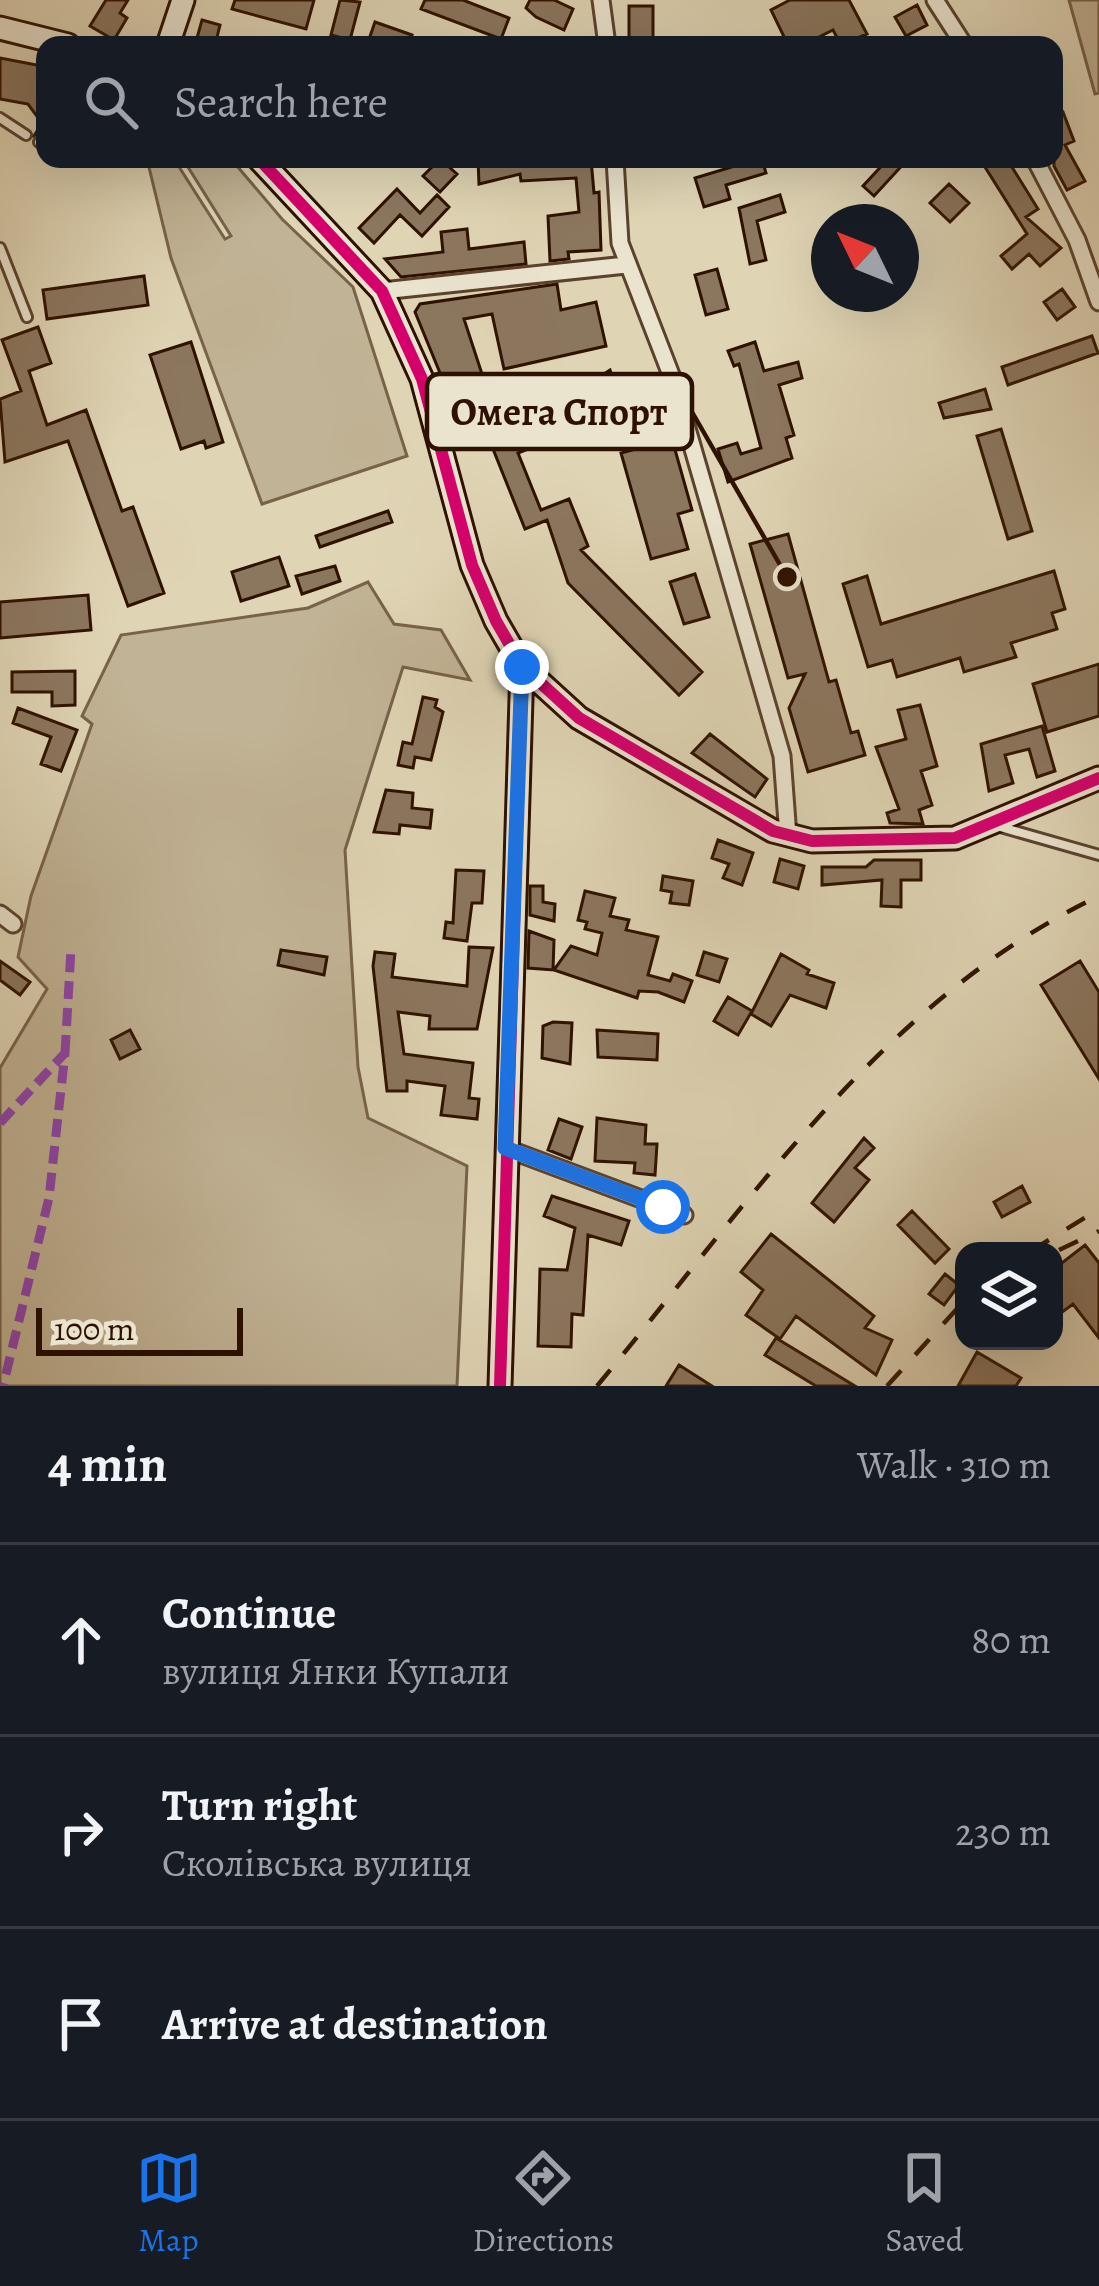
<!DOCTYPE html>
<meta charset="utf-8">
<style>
body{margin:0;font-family:Alegreya,serif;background:#242831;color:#f1f3f6}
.controls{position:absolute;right:36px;bottom:36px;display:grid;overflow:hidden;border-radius:24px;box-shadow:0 12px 48px #0002}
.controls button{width:108px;height:108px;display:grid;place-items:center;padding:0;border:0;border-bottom:3px solid #363941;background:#171b24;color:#f1f3f6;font:60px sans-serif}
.compass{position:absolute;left:811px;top:204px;width:108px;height:108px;border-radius:50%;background:#171b24;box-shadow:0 12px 48px #0002;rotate:313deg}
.scale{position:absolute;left:36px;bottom:30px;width:207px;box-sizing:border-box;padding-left:12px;border:6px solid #2f1100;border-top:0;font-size:33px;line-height:42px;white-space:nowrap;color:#2f1100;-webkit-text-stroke:9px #eae3ce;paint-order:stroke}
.stop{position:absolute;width:36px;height:36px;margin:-27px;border:9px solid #1a73e8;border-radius:50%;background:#fff}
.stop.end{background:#1a73e8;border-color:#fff;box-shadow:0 3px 12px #0008}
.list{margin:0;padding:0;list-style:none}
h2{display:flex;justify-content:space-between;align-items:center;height:156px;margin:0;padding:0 48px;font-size:51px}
h2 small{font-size:39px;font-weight:400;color:#9ea1a6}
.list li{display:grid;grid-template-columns:78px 1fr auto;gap:36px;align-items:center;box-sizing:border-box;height:192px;padding:0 48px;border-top:3px solid #363941}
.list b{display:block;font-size:45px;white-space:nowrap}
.list p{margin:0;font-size:39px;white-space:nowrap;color:#9ea1a6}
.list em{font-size:39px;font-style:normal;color:#9ea1a6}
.icon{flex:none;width:66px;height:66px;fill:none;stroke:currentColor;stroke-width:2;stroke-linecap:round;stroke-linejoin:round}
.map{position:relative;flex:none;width:1099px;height:1386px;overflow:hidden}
.search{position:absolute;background:#171b24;box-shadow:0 12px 48px #0002;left:36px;right:36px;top:36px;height:132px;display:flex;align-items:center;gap:30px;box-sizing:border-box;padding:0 42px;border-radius:24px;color:#9ea1a6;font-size:45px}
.sheet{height:732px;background:#171b24}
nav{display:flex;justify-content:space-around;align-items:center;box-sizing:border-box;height:168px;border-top:3px solid #363941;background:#171b24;font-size:33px;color:#9ea1a6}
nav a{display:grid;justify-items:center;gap:6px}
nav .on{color:#1a73e8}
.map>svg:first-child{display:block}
.green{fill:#c1b395;stroke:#78624a;stroke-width:3}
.building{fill:#8b765e;stroke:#2f1100;stroke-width:3}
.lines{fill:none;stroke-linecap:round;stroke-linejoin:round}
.lane-casing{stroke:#5b422d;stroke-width:14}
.street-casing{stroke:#5b422d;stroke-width:21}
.secondary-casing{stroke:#2f1100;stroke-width:27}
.lane{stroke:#eae3ce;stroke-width:8}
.street{stroke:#eae3ce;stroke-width:15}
.secondary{stroke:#eae3ce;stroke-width:21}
.rail{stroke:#2f1100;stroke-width:4.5;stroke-dasharray:21 21;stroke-linecap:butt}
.quiet{stroke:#8e44ad;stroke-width:9;stroke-dasharray:18 9;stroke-linecap:butt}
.cycleway-casing{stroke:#eae3ce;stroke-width:20}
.cycleway{stroke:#d6006c;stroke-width:12}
.route{stroke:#1a73e8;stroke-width:15}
.leader{fill:none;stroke:#2f1100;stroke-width:4.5}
.callout-dot{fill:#2f1100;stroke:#eae3ce;stroke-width:4.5}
.callout{fill:#eae3ce;stroke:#2f1100;stroke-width:4.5}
.callout-label{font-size:39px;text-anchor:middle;font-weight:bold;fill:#2f1100}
</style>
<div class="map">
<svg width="1099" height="1386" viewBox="0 0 1099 1386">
<rect width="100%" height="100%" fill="#dfd4b4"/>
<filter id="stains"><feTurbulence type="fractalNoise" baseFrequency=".00167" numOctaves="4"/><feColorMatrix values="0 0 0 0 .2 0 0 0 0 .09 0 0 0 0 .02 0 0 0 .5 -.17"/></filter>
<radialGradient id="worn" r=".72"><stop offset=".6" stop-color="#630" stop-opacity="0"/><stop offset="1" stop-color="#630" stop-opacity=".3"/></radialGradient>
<!-- green -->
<path class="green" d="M 1069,0 L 1099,0 L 1099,93 L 1095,94 Z
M 147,159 L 174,159 L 225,239 L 231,236 L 183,159 L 231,159 L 282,219 L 353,287 L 407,456 L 262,504 L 171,258 Z
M 368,582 L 394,624 L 441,630 L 470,680 L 403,667 L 345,850 L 358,1067 L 368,1118 L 467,1166 L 457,1386 L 0,1386 L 0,1068 L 47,989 L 18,957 L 31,896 L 92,724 L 82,716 L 121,635 L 308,608 Z"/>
<!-- building -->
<path class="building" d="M 106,0 L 128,0 L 120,13 L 127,18 L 114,40 L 90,26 Z
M 235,0 L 314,0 L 306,29 L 232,9 Z
M 340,0 L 360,2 L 350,40 L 331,35 Z
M 425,0 L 463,0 L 509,18 L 501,39 L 421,9 Z
M 530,0 L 554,0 L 573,9 L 564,30 L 536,17 L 526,8 Z
M 790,0 L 849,0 L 867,34 L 841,45 L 833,30 L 803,45 L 788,45 L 771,10 Z
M 917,5 L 927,25 L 906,36 L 895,17 Z
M 629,6 L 653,6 L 653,40 L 629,41 Z
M 202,20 L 220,25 L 215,45 L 195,45 Z
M 375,22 L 412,35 L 408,45 L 367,45 Z
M 0,58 L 42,66 L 45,135 L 34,136 L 42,123 L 28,104 L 0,99 Z
M 1063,112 L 1074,141 L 1065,145 L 1085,181 L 1067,190 L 1054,166 L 1054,115 Z
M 440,159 L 457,174 L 440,192 L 423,176 Z
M 478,159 L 591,159 L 594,193 L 599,192 L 601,250 L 568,252 L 569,259 L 550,261 L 548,216 L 579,212 L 576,178 L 521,181 L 520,174 L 479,184 Z
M 733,159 L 762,159 L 766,173 L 726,185 L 730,199 L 704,207 L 695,178 L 735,166 Z
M 888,159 L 908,159 L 874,196 L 863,186 Z
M 999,159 L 1007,159 L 1038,209 L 1026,217 L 1061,248 L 1040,266 L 1029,254 L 1012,269 L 1001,256 L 1027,234 L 985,167 Z
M 949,184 L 969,203 L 950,222 L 930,203 Z
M 397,189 L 420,213 L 437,195 L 449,207 L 422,236 L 400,215 L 374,243 L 359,228 Z
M 780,195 L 785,212 L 757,221 L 766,260 L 750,264 L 739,208 Z
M 467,229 L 469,249 L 524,242 L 526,264 L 401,277 L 385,259 L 443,252 L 441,232 Z
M 717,269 L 728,309 L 706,315 L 695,275 Z
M 144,276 L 148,305 L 47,319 L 43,290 Z
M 557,284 L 561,310 L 596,302 L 606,346 L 504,369 L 492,314 L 464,319 L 483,377 L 447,390 L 415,312 L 420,304 Z
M 1062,289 L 1075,307 L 1057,320 L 1044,302 Z
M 38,327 L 51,363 L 29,371 L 47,425 L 86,410 L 122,511 L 133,507 L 164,593 L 128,606 L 68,441 L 5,462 L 0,399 L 21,391 L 2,340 Z
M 1092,336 L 1098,353 L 1008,385 L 1002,367 Z
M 191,342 L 223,442 L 206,448 L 204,441 L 181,449 L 150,355 Z
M 755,342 L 764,371 L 798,362 L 802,378 L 779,385 L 794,435 L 786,438 L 792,458 L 728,482 L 718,449 L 737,443 L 741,454 L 761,448 L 739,364 L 734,366 L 728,351 Z
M 610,370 L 618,395 L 647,386 L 656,419 L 638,425 L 634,410 L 607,420 L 598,395 L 584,400 L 580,389 Z
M 985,389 L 991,409 L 944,418 L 939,403 Z
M 555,401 L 568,433 L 518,453 L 541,510 L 569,499 L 588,546 L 581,550 L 702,672 L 679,695 L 568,583 L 547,520 L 525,529 L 483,424 L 502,416 L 505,422 Z
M 1001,429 L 1032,531 L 1008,539 L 977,436 Z
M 672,439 L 692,510 L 678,514 L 688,549 L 651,559 L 621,453 Z
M 388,511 L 392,522 L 320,547 L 316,536 Z
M 788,534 L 829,682 L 836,680 L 851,733 L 858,731 L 865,755 L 808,772 L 789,708 L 805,674 L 788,678 L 750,544 Z
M 279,557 L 289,586 L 241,601 L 232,572 Z
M 335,566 L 340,581 L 302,594 L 296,576 Z
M 1054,571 L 1065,609 L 1052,613 L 1057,629 L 1011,643 L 1016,657 L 964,672 L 960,658 L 897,677 L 892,660 L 868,667 L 843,584 L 867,576 L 881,624 Z
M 695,574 L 709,617 L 684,624 L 670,582 Z
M 88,595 L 91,630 L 0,638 L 0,602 Z
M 1099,664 L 1099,716 L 1047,732 L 1033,684 Z
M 75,671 L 75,705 L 52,706 L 52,692 L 12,692 L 12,672 Z
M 423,697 L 437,700 L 435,707 L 443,712 L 431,760 L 415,757 L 413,768 L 398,765 L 403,742 L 412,744 Z
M 920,705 L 937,766 L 921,771 L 932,805 L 919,810 L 923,824 L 890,823 L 887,813 L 899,809 L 876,747 L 906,739 L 898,710 Z
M 18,708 L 77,730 L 61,771 L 41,764 L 51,737 L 13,723 Z
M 1042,726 L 1055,771 L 1037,777 L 1029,749 L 1005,755 L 1013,783 L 989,791 L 981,744 Z
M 710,734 L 767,779 L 755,797 L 692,753 Z
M 386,790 L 413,793 L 412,808 L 432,810 L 430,828 L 400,825 L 399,834 L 374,832 Z
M 718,840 L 753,853 L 742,885 L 723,878 L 729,864 L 712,858 Z
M 780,859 L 804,866 L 798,889 L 774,882 Z
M 874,860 L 921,860 L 921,880 L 901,880 L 901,907 L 881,906 L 882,880 L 822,885 L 822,867 L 866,867 Z
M 456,870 L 484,871 L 482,903 L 472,903 L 467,941 L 444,938 L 446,922 L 453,923 Z
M 663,876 L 693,881 L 689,905 L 670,903 L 672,892 L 661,890 Z
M 530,886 L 543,886 L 543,902 L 555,904 L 554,921 L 530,915 Z
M 585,891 L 615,898 L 610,916 L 629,920 L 626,930 L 658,937 L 648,975 L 670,981 L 673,974 L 692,981 L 684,1002 L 658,992 L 639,991 L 637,998 L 554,970 L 571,946 L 597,955 L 602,933 L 585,929 L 587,922 L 578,920 Z
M 529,931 L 554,940 L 553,970 L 528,968 Z
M 469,947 L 493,948 L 477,1029 L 429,1029 L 430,1016 L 398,1012 L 404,1054 L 473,1063 L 469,1098 L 479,1099 L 477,1119 L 441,1115 L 445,1086 L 407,1081 L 407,1091 L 387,1091 L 373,966 L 375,952 L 395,954 L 392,977 L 467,986 Z
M 281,950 L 327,957 L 324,975 L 278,965 Z
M 704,952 L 727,959 L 719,982 L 697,975 Z
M 781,954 L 809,970 L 807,974 L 834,983 L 826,1008 L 790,995 L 771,1026 L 751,1014 Z
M 0,961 L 30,982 L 20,995 L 0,980 Z
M 1080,961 L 1099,992 L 1099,1079 L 1041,985 Z
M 728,997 L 752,1011 L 738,1035 L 714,1021 Z
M 553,1022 L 572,1023 L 570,1064 L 542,1058 L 543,1026 Z
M 130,1030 L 140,1049 L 120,1059 L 111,1040 Z
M 597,1030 L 658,1034 L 657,1060 L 598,1057 Z
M 597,1118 L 646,1125 L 645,1144 L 657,1144 L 655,1175 L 634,1173 L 635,1163 L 595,1161 Z
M 559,1119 L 582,1127 L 571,1159 L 548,1150 Z
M 864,1138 L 874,1148 L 855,1168 L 869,1180 L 834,1222 L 812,1203 Z
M 1022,1186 L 1030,1202 L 1002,1217 L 994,1202 Z
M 552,1196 L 629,1221 L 621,1245 L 588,1235 L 583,1315 L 572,1314 L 571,1347 L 538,1346 L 540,1269 L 567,1270 L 575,1228 L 544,1216 Z
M 912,1211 L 949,1249 L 935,1263 L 898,1225 Z
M 771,1234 L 874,1316 L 865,1328 L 892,1340 L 876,1375 L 796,1316 L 780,1339 L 746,1315 L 763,1290 L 741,1272 Z
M 1085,1245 L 1099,1263 L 1099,1338 L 1073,1304 L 1054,1318 L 1054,1269 Z
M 945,1274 L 959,1285 L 944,1305 L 929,1294 Z
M 776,1338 L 855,1386 L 816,1386 L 765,1355 Z
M 977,1352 L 1021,1378 L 1016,1386 L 958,1386 Z
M 679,1365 L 712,1386 L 666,1386 Z"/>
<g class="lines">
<!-- lane casing -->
<g class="lane-casing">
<path id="lane" d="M 0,118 L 26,135
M 39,142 L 45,144
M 0,248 L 27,317
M 997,826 L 1099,855"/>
</g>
<!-- street casing -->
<g class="street-casing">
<path id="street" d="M 601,0 L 607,45
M 935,0 L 964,45
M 615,159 L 620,243 L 673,380 L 782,756 L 788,836
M 1035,159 L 1077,240 L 1099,302
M 382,291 L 626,265
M 0,914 L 13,924
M 505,1148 L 684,1215"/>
</g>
<!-- secondary casing -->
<g class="secondary-casing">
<path id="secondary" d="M 0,28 L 68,45
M 168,45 L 183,0
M 259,159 L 382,291 L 422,379 L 472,565 L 496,621 L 522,666 L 579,718 L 773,831 L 812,841 L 955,838 L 1099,778
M 500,1386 L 522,666"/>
</g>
<!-- lane -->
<use href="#lane" class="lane"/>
<!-- street -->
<use href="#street" class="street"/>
<!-- secondary -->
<use href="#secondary" class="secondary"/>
<!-- rail -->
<path class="rail" d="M 1059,1250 L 1099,1231
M 1031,1251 L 1099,1209
M 597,1386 C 746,1207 883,999 1099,896
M 887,1386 L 964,1301"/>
<!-- quiet -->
<path class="quiet" d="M 65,1053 L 71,949
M 0,1123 L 65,1053 L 49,1198 L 3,1386"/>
<!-- cycleway casing -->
<g class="cycleway-casing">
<path id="cycleway" d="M 259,159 L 382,291 L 422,379 L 472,565 L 496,621 L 522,666 L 579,718 L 773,831 L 812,841 L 955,838 L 1099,778
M 500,1386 L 522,666"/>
</g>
<!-- cycleway -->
<use href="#cycleway" class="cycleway"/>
</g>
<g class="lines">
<!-- route -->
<path class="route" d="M 522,667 L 505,1148 L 663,1207"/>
</g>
<!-- callouts -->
<path class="leader" d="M787 577L692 412"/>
<circle class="callout-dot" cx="787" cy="577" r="12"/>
<rect class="callout" x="427" y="374" width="265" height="75" rx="12"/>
<g class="callout-label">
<text x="559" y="425">Омега Спорт</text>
</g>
<rect width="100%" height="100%" filter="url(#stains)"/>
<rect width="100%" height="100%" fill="url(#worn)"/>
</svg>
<div class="controls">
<button><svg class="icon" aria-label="layers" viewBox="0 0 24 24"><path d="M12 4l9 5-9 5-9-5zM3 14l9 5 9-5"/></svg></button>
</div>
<svg class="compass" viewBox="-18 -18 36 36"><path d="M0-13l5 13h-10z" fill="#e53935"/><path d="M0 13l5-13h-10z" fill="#9ea1a6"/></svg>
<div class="scale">100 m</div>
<div class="stop" style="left:663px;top:1207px"></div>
<div class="stop end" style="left:522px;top:667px"></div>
<div class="search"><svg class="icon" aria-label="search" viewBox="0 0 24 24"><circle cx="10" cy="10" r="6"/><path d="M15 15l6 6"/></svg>Search here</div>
</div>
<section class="sheet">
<h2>4 min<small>Walk · 310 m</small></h2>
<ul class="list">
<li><svg class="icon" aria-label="ahead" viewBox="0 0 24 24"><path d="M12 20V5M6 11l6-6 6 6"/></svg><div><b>Continue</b><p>вулиця Янки Купали</p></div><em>80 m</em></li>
<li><svg class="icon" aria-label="right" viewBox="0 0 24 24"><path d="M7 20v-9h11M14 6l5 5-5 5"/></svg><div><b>Turn right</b><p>Сколівська вулиця</p></div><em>230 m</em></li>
<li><svg class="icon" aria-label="arrive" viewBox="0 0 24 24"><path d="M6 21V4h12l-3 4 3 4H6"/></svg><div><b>Arrive at destination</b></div></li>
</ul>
</section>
<nav>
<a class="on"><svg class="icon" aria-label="map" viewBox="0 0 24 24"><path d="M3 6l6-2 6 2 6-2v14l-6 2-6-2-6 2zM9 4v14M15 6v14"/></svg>Map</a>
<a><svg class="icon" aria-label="directions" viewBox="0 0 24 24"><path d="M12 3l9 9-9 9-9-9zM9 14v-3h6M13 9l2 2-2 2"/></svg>Directions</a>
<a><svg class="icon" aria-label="saved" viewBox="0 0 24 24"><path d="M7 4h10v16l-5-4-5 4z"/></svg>Saved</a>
</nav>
